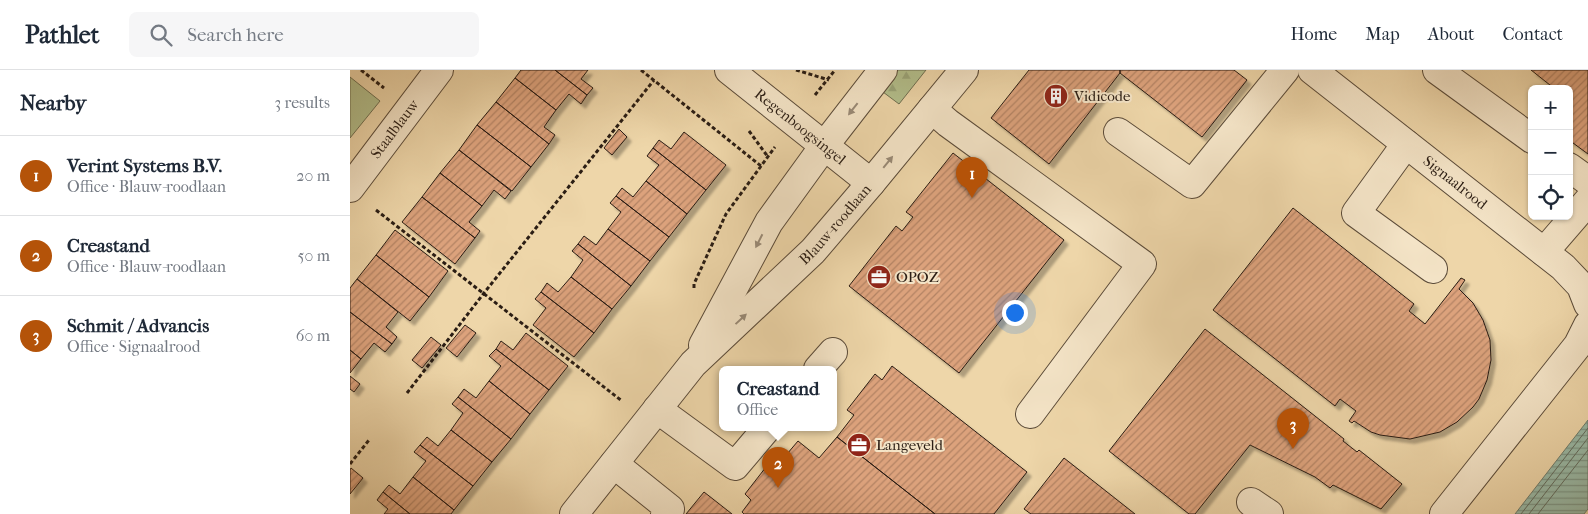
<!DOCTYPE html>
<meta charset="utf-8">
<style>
body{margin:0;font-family:"IM FELL French Canon",serif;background:#f6f6f7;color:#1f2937}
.controls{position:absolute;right:15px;top:15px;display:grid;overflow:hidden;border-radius:8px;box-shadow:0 1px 4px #0004}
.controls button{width:45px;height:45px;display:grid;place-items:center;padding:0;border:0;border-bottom:1px solid #e0e1e3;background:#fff;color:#1f2937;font:25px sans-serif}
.you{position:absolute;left:664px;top:242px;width:18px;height:18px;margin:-12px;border:4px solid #fff;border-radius:50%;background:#1a73e8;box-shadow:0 0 0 8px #1a73e833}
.badge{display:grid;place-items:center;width:32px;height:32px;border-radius:50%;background:#b45309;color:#fff;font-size:16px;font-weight:700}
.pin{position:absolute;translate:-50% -41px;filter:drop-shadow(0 1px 2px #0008)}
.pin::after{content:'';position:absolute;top:26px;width:18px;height:15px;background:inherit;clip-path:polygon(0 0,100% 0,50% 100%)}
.popup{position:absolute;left:369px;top:296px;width:118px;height:65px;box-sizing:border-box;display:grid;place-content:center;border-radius:8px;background:#fff;filter:drop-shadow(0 1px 4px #0005);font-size:16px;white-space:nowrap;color:#747a83}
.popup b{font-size:19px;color:#1f2937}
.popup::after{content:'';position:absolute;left:50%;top:100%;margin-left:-10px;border:10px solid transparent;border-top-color:#fff}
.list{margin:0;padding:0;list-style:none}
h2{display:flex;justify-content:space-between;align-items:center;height:65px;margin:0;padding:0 20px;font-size:21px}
h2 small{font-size:16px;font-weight:400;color:#747a83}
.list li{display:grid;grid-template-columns:32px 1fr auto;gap:15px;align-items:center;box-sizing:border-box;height:80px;padding:0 20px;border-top:1px solid #e0e1e3}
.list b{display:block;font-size:19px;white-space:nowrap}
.list p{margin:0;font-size:16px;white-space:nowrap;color:#747a83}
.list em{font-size:16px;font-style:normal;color:#747a83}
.icon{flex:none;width:28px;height:28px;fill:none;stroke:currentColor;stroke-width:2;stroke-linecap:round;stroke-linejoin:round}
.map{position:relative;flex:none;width:1238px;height:444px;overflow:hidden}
header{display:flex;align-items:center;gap:30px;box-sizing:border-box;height:70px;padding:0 25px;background:#fff;border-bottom:1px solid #e0e1e3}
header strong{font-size:24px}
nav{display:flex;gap:28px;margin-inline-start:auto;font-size:18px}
.search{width:350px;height:45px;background:#f6f6f7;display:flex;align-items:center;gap:12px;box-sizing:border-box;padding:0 18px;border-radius:8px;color:#747a83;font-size:19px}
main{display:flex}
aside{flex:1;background:#fff}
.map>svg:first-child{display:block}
.green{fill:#b3bf8c;stroke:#6e6e50}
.forest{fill:url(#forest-firs);stroke:#6e6e50}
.water{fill:url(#water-rules);stroke:#6d7b6c}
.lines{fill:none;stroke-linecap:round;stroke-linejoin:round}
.shore{stroke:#626b5d;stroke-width:1}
.building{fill:url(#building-hatch);stroke:#2a1d14;filter:url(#shadow)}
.minor-casing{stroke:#5b4b39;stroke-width:30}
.path{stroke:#2a1d14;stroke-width:3;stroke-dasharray:4 2.5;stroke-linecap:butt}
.minor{stroke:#f4e4c7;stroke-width:28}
.oneway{fill:#998a76}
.labels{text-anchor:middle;stroke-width:4;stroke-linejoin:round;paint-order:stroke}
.poi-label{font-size:15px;fill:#2a1d14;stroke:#f4e4c7;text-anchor:start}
.street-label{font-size:15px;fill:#2a1d14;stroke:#f4e4c7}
</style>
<header>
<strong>Pathlet</strong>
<div class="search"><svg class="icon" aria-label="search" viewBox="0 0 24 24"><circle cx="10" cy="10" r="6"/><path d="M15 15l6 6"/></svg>Search here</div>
<nav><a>Home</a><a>Map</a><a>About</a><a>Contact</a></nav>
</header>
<main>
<aside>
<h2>Nearby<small>3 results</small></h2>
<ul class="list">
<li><span class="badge">1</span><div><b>Verint Systems B.V.</b><p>Office · Blauw-roodlaan</p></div><em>20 m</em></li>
<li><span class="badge">2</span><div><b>Creastand</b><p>Office · Blauw-roodlaan</p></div><em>50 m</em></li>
<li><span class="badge">3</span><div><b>Schmit / Advancis</b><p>Office · Signaalrood</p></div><em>60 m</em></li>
</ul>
</aside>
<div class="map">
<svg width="1238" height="444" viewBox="0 0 1238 444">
<defs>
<pattern id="forest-firs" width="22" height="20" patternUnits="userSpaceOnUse" patternTransform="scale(1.25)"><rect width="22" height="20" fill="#b3bf8c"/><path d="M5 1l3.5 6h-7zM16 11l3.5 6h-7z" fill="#9aa478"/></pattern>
<pattern id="water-rules" width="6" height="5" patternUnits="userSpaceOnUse" patternTransform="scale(1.25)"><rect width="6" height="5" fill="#99b9a6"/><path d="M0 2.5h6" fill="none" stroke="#7d9686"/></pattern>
<pattern id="building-hatch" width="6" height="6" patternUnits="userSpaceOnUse" patternTransform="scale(1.25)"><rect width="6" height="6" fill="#dca27c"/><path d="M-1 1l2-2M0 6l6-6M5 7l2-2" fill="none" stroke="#b38364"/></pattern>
<filter id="shadow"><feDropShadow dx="4.5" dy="4.5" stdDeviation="1" flood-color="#0004"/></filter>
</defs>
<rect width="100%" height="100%" fill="#eed6a9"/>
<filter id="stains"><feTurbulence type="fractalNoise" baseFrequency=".004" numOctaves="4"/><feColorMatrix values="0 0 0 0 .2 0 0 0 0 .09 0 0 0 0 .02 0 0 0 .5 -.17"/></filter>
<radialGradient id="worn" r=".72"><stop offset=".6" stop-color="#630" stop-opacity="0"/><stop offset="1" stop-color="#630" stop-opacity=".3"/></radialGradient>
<!-- green -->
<path class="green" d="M 0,7 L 30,31 L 0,68 Z"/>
<!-- forest -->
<path class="forest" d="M 544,0 L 576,0 L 549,34 L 529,19 Z"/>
<!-- water -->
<path class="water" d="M 1238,350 L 1238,439 L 1234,444 L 1165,444 Z"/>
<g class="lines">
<!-- shore -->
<path class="shore" d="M 1171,444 L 1238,358
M 1179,444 L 1238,368
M 1188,444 L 1238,380"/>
</g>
<!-- building -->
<path class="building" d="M 171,0 L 205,0 L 237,25 L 231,34 L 219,24 L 206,40 L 165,8 Z
M 205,0 L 238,0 L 231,9 L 243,18 L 237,25 Z
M 679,0 L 770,0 L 770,3 L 699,94 L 641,48 Z
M 770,0 L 884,0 L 897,10 L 852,67 L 770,3 Z
M 1181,0 L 1238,0 L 1238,84 L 1219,70 L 1219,19 L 1205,19 Z
M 165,8 L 206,40 L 194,57 L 205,65 L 199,74 L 146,32 Z
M 146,32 L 199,74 L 181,97 L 127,55 Z
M 127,55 L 181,97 L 162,121 L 109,80 Z
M 269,59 L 277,67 L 262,85 L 254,78 Z
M 334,62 L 376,95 L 356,120 L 303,78 L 309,70 L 321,79 Z
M 303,78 L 356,120 L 337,144 L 296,111 L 309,95 L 297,86 Z
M 109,80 L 161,121 L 155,129 L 144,120 L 132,136 L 90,103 Z
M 603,83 L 714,170 L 609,303 L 499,216 L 546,156 L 552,161 L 563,147 L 556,142 Z
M 90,103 L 132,136 L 119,152 L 130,161 L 125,168 L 72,127 Z
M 296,111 L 337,144 L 319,167 L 266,126 L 272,118 L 283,127 Z
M 266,126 L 319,167 L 300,191 L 258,159 L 271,142 L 260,133 Z
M 72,127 L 125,168 L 105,194 L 52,152 Z
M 943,138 L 1064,234 L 1059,241 L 1075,254 L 1111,208 L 1115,210 L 1109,219 L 1123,233 L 1133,250 L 1140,270 L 1141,290 L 1137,310 L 1129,329 L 1123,337 L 1107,352 L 1090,362 L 1060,369 L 1030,365 L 1021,362 L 1004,351 L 1002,353 L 999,351 L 1006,341 L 990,329 L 985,336 L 863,240 Z
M 258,159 L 300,191 L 281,216 L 228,174 L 234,166 L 246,175 Z
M 45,160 L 98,201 L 79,227 L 26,185 Z
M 228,174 L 281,216 L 262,239 L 221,207 L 233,190 L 222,181 Z
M 26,185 L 79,227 L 60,251 L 7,209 Z
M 221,207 L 262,239 L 244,263 L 191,222 L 197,213 L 208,222 Z
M 7,209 L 48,242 L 36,257 L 47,267 L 42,274 L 0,242 L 0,218 Z
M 191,222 L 244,263 L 224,287 L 183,255 L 196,238 L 185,229 Z
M 0,242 L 42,274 L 35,282 L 24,273 L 11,289 L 0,280 Z
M 115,255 L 126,263 L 107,287 L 96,278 Z
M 855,259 L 994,369 L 993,371 L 1007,382 L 1009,380 L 1052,414 L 1031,439 L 983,415 L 980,418 L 965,407 L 900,375 L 845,444 L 839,444 L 759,381 Z
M 176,263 L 218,296 L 199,320 L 146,279 L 151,271 L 163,280 Z
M 81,267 L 91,275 L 72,298 L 62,290 Z
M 146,279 L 199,320 L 180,344 L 139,311 L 151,296 L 139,286 Z
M 0,280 L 11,289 L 0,303 Z
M 542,296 L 677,402 L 644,444 L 585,444 L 487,367 L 504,345 L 497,340 L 525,304 L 532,310 Z
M 0,306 L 10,314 L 4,322 L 0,319 Z
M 139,311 L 180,344 L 161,369 L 108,327 L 114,319 L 126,328 Z
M 108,327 L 161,369 L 142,392 L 101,360 L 113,343 L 102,334 Z
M 101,360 L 142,392 L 123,416 L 70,375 L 77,367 L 88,376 Z
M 487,367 L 585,444 L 394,444 L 392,442 L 401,430 L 395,424 L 430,379 L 437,384 L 448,371 L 469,388 Z
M 70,375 L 123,416 L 104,440 L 63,407 L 76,391 L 64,382 Z
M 714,388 L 785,444 L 681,444 L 674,439 Z
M 1,398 L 13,408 L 0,424 L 0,400 Z
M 63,407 L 104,440 L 101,444 L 60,444 L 33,422 L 39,415 L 50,424 Z
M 33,422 L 60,444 L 34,444 L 38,439 L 27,430 Z
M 354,422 L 382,444 L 336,444 Z"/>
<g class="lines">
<!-- minor casing -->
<g class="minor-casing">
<g id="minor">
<path id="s1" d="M 379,0 L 521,113"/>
<path id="s2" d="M 962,0 L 1213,197 L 1231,216 L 1238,234"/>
<path d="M 1087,0 L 1182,69"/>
<path d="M 582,39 L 598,53 L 792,194 L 680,344"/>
<path d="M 768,62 L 842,114 L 935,0"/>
<path d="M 1056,74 L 1006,143 L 1083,199"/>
<path d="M 1219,97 L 1238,111"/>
<path id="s3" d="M 0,118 L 89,0"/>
<path d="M 1194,182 L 1238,131"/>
<path d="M 353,275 L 419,152 L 474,76 L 533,0"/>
<path d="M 468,299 L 483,282"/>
<path d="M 307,339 L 385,396 L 418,357"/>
<path d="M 264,394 L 320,439 L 315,444"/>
<path d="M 901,432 L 919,444"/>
<path id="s4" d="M 224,444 L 343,294 L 463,181 L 521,113 L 614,0"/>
<path d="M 1094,444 L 1228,275 L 1238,255"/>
</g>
</g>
<!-- path -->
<path class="path" d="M 11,0 L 34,18
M 291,0 L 411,96
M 446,0 L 479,10
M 465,25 L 485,0
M 399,61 L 418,87
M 26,140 L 272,331
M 344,218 L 344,214 L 376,144 L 425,77
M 57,323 L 134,223 L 304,10
M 0,394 L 19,370"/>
<!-- minor -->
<use href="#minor" class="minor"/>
</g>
<!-- one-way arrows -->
<defs><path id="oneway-solid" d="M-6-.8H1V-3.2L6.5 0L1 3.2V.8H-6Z" transform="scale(1.25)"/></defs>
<g class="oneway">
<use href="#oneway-solid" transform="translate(503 39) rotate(128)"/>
<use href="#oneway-solid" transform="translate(538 92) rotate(-51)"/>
<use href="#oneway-solid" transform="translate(409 171) rotate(117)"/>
<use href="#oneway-solid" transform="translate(391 249) rotate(-43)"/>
</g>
<!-- icons -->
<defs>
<g id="building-disc" transform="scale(1.25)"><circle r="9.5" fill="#8f2418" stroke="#f4e4c7"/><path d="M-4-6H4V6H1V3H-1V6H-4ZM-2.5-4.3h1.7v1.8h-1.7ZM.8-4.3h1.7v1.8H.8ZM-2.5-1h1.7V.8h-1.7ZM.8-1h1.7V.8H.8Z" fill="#fff"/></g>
<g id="office-disc" transform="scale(1.25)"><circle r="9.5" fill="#8f2418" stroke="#f4e4c7"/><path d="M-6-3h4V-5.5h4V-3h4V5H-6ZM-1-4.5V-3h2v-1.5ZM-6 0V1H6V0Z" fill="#fff"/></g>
</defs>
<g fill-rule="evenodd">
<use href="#building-disc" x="706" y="26"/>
<use href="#office-disc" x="529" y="207"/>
<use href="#office-disc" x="509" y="375"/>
</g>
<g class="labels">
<!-- poi labels -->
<g class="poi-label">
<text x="724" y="31">Vidicode</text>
<text x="546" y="212">OPOZ</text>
<text x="526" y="380">Langeveld</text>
</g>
<!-- street labels -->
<g class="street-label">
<text dy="5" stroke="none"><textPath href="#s1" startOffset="91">Regenboogsingel</textPath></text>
<text dy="5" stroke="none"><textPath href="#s3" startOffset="74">Staalblauw</textPath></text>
<text dy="5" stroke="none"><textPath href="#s2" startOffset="182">Signaalrood</textPath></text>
<text dy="5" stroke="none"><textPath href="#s4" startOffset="391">Blauw-roodlaan</textPath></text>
</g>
</g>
<rect width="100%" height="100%" filter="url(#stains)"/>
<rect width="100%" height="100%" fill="url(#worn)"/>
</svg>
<div class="controls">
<button>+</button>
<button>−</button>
<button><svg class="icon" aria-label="locate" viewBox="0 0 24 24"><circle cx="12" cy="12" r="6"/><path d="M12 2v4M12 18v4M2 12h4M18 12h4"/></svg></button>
</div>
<div class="you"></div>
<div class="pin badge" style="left:622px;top:128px">1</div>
<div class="pin badge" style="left:428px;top:418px">2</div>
<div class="popup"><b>Creastand</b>Office</div>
<div class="pin badge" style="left:943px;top:379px">3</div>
</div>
</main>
